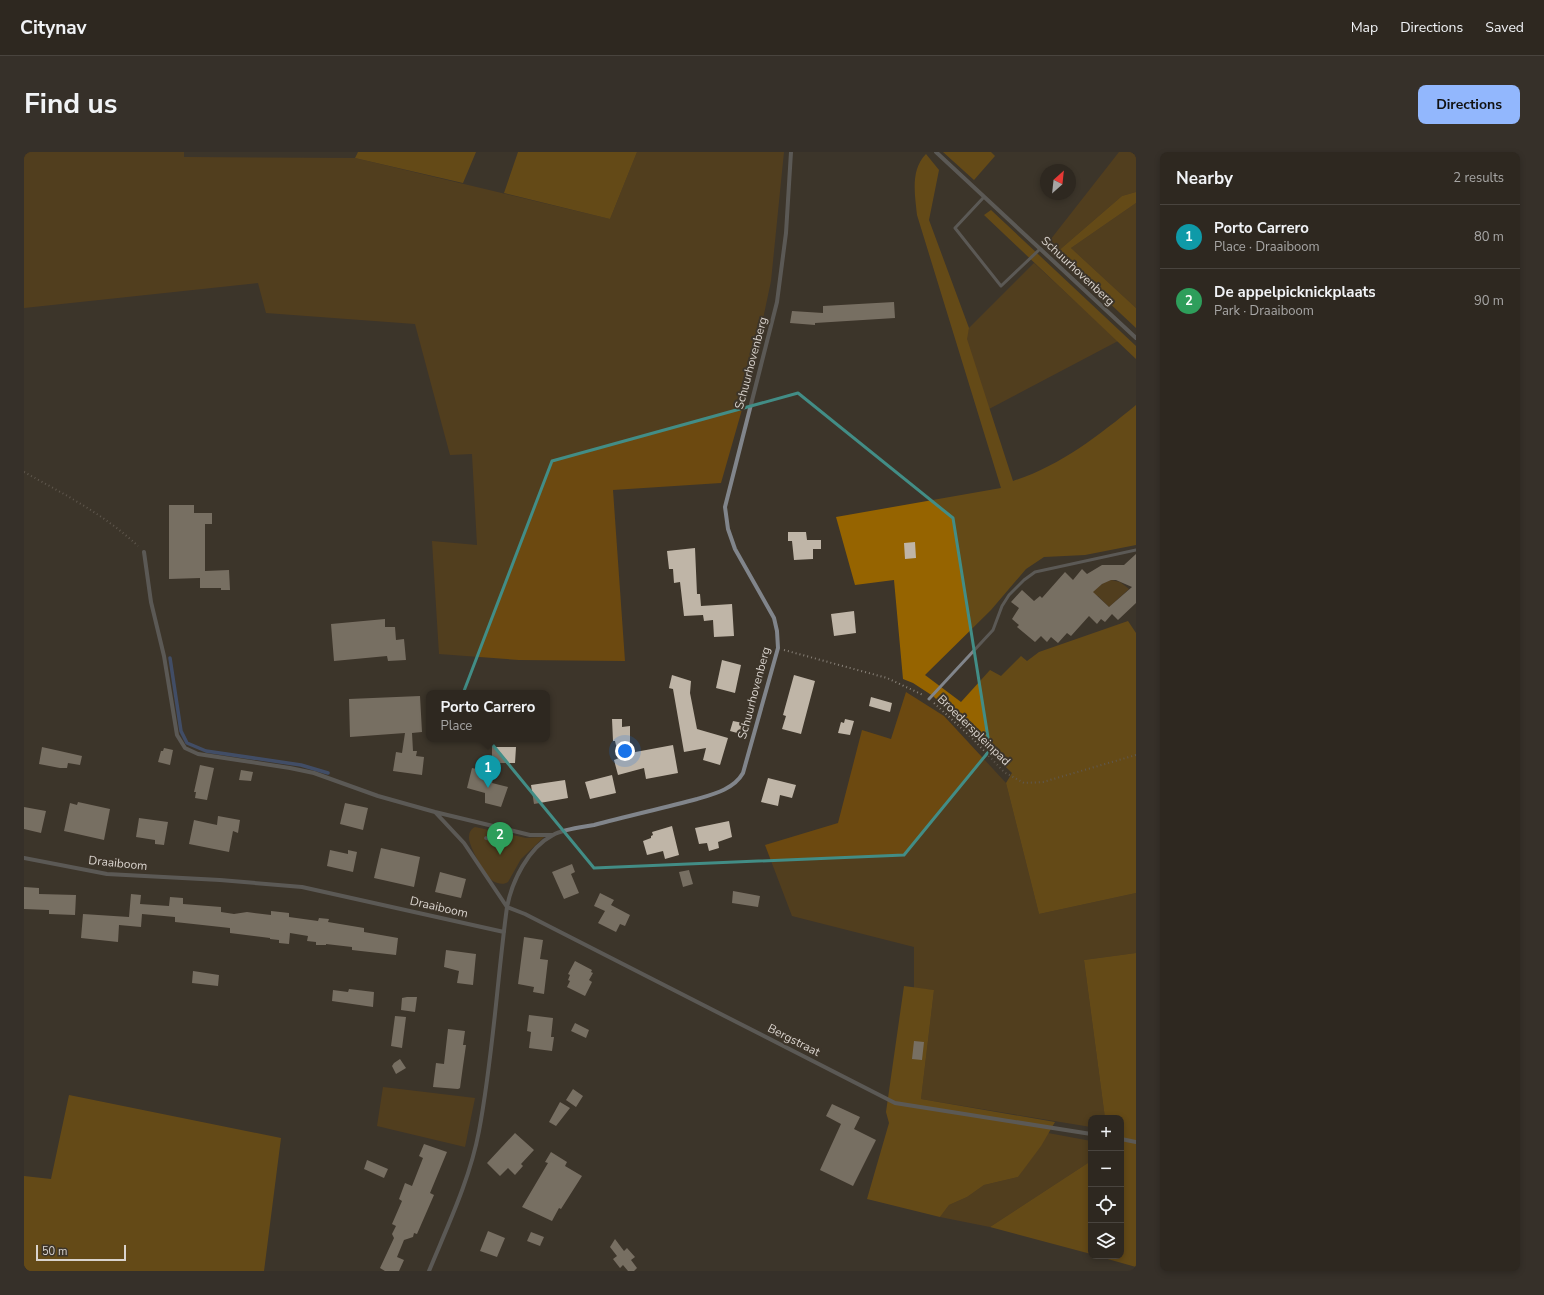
<!DOCTYPE html>
<meta charset="utf-8">
<style>
body{margin:0;font-family:"Nunito Sans",sans-serif;background:#363029;color:#f1f3f6}
.controls{position:absolute;right:12px;bottom:12px;display:grid;overflow:hidden;border-radius:8px;box-shadow:0 2px 6px #0003}
.controls button{width:36px;height:36px;display:grid;place-items:center;padding:0;border:0;border-bottom:1px solid #49443e;background:#2e2820;color:#f1f3f6;font:20px sans-serif}
.compass{position:absolute;left:1016px;top:12px;width:36px;height:36px;border-radius:50%;background:#2e2820;box-shadow:0 2px 6px #0003;rotate:27deg}
.scale{position:absolute;left:12px;bottom:10px;width:90px;box-sizing:border-box;padding-left:4px;border:2px solid #d9d3cd;border-top:0;font-size:11px;line-height:14px;white-space:nowrap;color:#d9d3cd;-webkit-text-stroke:3px #3d352a;paint-order:stroke}
.you{position:absolute;left:601px;top:599px;width:14px;height:14px;margin:-10px;border:3px solid #fff;border-radius:50%;background:#1a73e8;box-shadow:0 0 0 6px #1a73e833}
.badge{display:grid;place-items:center;width:26px;height:26px;border-radius:50%;background:#92b7fd;color:#fff;font-size:13px;font-weight:700}
.pin{position:absolute;translate:-50% -33px;filter:drop-shadow(0 1px 2px #0008)}
.pin::after{content:'';position:absolute;top:21px;width:14px;height:12px;background:inherit;clip-path:polygon(0 0,100% 0,50% 100%)}
.popup{position:absolute;left:402px;top:538px;width:124px;height:52px;box-sizing:border-box;display:grid;place-content:center;border-radius:8px;background:#2e2820;filter:drop-shadow(0 1px 3px #0005);font-size:13px;white-space:nowrap;color:#a7a6a5}
.popup b{font-size:15px;color:#f1f3f6}
.popup::after{content:'';position:absolute;left:50%;top:100%;margin-left:-8px;border:8px solid transparent;border-top-color:#2e2820}
.list{margin:0;padding:0;list-style:none}
h2{display:flex;justify-content:space-between;align-items:center;height:52px;margin:0;padding:0 16px;font-size:17px}
h2 small{font-size:13px;font-weight:400;color:#a7a6a5}
.list li{display:grid;grid-template-columns:26px 1fr auto;gap:12px;align-items:center;box-sizing:border-box;height:64px;padding:0 16px;border-top:1px solid #49443e}
.list b{display:block;font-size:15px;white-space:nowrap}
.list p{margin:0;font-size:13px;white-space:nowrap;color:#a7a6a5}
.list em{font-size:13px;font-style:normal;color:#a7a6a5}
.icon{flex:none;width:22px;height:22px;fill:none;stroke:currentColor;stroke-width:2;stroke-linecap:round;stroke-linejoin:round}
.map{position:relative;flex:none;width:1112px;height:1119px;overflow:hidden;border-radius:8px}
header{display:flex;align-items:center;gap:24px;box-sizing:border-box;height:56px;padding:0 20px;background:#2e2820;border-bottom:1px solid #49443e}
header strong{font-size:19px}
nav{display:flex;gap:22px;margin-inline-start:auto;font-size:14px}
.intro{display:flex;align-items:center;justify-content:space-between;box-sizing:border-box;height:96px;padding:0 24px}
h1{margin:0;font-size:28px}
.button{padding:10px 18px;border-radius:8px;background:#92b7fd;color:#111;font-size:14px;font-weight:700}
main{display:flex;gap:24px;padding:0 24px}
aside{flex:1;background:#2e2820;border-radius:8px;box-shadow:0 2px 6px #0003}
.map>svg:first-child{display:block}
.green{fill:#6c4910}
.forest{fill:#966400}
.lines{fill:none;stroke-linecap:round;stroke-linejoin:round}
.stream{stroke:#486cb0;stroke-width:3.5}
.building{fill:#bfb5a7;fill-rule:evenodd}
.path{stroke:#898279;stroke-width:2;stroke-dasharray:1 3;stroke-linecap:butt}
.service{stroke:#81858b;stroke-width:3}
.pedestrian{stroke:#81858b;stroke-width:3.5}
.minor{stroke:#81858b;stroke-width:4}
.marked{fill:none;stroke:#428d86;stroke-width:3;stroke-linejoin:round}
.labels{text-anchor:middle;stroke-width:4;stroke-linejoin:round;paint-order:stroke}
.street-label{font-size:12px;fill:#d9d3cd;stroke:#3d352a}
</style>
<header>
<strong>Citynav</strong>
<nav><a>Map</a><a>Directions</a><a>Saved</a></nav>
</header>
<div class="intro"><h1>Find us</h1><a class="button">Directions</a></div>
<main>
<div class="map">
<svg width="1112" height="1119" viewBox="0 0 1112 1119">
<rect width="100%" height="100%" fill="#3d352a"/>
<!-- green -->
<path class="green" d="M 0,0 L 160,0 L 160,5 L 331,6 L 586,67 L 613,0 L 760,0 L 747,129 L 725,233 L 697,331 L 589,338 L 601,509 L 495,508 L 415,502 L 408,389 L 453,393 L 448,302 L 426,303 L 391,172 L 242,161 L 234,131 L 0,156 Z
M 1095,0 L 1112,0 L 1112,40 L 1098,44 L 1032,101 L 1023,92 Z
M 1112,51 L 1112,156 L 1047,96 Z
M 1010,111 L 1094,189 L 965,257 L 942,187 L 945,176 Z
M 1087,428 L 1096,430 L 1105,437 L 1085,455 L 1074,444 L 1062,444 L 1081,430 Z
M 882,540 L 920,564 L 982,631 L 1015,762 L 1112,741 L 1112,801 L 1060,808 L 1081,966 L 1067,966 L 1067,975 L 897,947 L 910,838 L 890,836 L 890,795 L 768,764 L 741,693 L 814,671 L 838,578 L 867,587 Z
M 451,675 L 502,686 L 520,685 L 497,707 L 484,730 C 480,733 474,732 469,729 C 462,725 444,693 445,685 C 445,680 447,677 451,675 Z
M 359,935 L 451,946 L 441,995 L 353,974 Z
M 1024,981 L 1067,989 L 1067,1009 L 966,1075 L 916,1065 L 925,1053 L 943,1045 L 960,1033 L 994,1025 Z"/>
<!-- forest -->
<path class="forest" d="M 334,0 L 452,0 L 439,31 L 331,6 Z
M 494,0 L 613,0 L 586,67 L 480,41 Z
M 919,0 L 967,0 L 971,4 L 950,28 Z
M 902,2 L 915,18 L 905,68 L 945,176 L 943,187 L 989,329 C 1036,314 1074,284 1112,253 L 1112,393 L 1061,403 L 1020,405 L 1002,417 L 967,458 L 901,523 L 937,550 L 966,518 L 977,524 L 997,504 L 1003,509 L 1015,500 L 1104,469 L 1112,481 L 1112,741 L 1015,762 L 982,631 L 988,621 L 909,544 L 889,531 L 879,527 L 870,428 L 831,433 L 812,365 L 977,336 L 893,63 C 891,43 886,18 902,2 Z
M 1112,40 L 1112,51 L 1047,96 L 1112,156 L 1112,176 L 1032,101 L 1098,44 Z
M 967,58 L 1112,194 L 1112,207 L 960,63 Z
M 1112,801 L 1112,1115 L 1073,1104 L 1097,1104 L 1097,966 L 1081,966 L 1060,808 Z
M 880,834 L 910,838 L 897,947 L 1031,970 L 1017,994 L 994,1025 L 960,1033 L 943,1045 L 925,1053 L 916,1065 L 843,1047 L 865,971 L 862,960 Z
M 45,943 L 257,986 L 240,1119 L 0,1119 L 0,1024 L 27,1027 Z
M 1067,1009 L 1067,1102 L 966,1075 Z"/>
<g class="lines">
<!-- stream -->
<path class="stream" d="M 146,506 L 157,579 L 163,591 L 182,599 L 277,613 L 304,621"/>
</g>
<!-- building -->
<path class="building" d="M 870,150 L 871,166 L 791,171 L 791,173 L 766,171 L 768,159 L 799,161 L 799,154 Z
M 145,353 L 170,353 L 170,361 L 188,361 L 188,372 L 181,372 L 181,419 L 205,418 L 206,438 L 197,438 L 197,436 L 176,436 L 176,426 L 145,427 Z
M 764,380 L 782,380 L 783,388 L 797,388 L 797,397 L 789,397 L 789,407 L 770,408 L 768,389 L 764,389 Z
M 891,390 L 892,406 L 881,407 L 880,391 Z
M 671,396 L 673,442 L 676,442 L 677,454 L 708,452 L 710,484 L 690,485 L 689,468 L 680,469 L 679,463 L 660,464 L 656,430 L 650,431 L 649,417 L 645,417 L 643,399 Z
M 1112,402 L 1112,451 L 1094,468 L 1088,462 L 1081,470 L 1077,467 L 1073,472 L 1065,464 L 1047,484 L 1043,481 L 1034,491 L 1027,485 L 1023,490 L 1017,484 L 1011,490 L 993,475 L 995,473 L 988,467 L 995,456 L 987,450 L 998,438 L 1010,449 L 1016,444 L 1018,446 L 1041,420 L 1049,428 L 1058,417 L 1063,422 L 1078,413 L 1100,413 ZM 1087,428 L 1092,428 L 1108,435 L 1085,455 L 1069,440 L 1078,432 Z
M 830,459 L 832,481 L 810,484 L 807,462 Z
M 361,467 L 361,475 L 371,475 L 372,488 L 380,487 L 382,508 L 364,509 L 363,504 L 310,509 L 307,472 Z
M 698,508 L 717,513 L 711,541 L 692,536 Z
M 648,523 L 667,529 L 666,541 L 673,577 L 704,586 L 696,613 L 679,608 L 682,596 L 660,600 L 649,537 L 645,536 Z
M 770,523 L 791,529 L 777,582 L 758,577 L 762,564 L 759,563 Z
M 396,544 L 398,580 L 388,581 L 389,599 L 393,599 L 392,604 L 400,605 L 398,623 L 369,619 L 372,600 L 378,601 L 381,581 L 326,585 L 325,547 Z
M 847,545 L 868,551 L 866,560 L 845,554 Z
M 588,567 L 598,567 L 598,575 L 606,574 L 606,601 L 649,593 L 654,621 L 622,627 L 620,616 L 594,623 L 590,608 L 595,606 L 591,589 L 589,589 Z
M 821,567 L 830,569 L 826,583 L 814,581 L 817,570 L 820,571 Z
M 709,569 L 719,571 L 717,582 L 706,579 Z
M 18,595 L 58,604 L 56,613 L 44,611 L 43,616 L 36,616 L 15,612 Z
M 468,595 L 492,595 L 491,611 L 468,611 Z
M 140,596 L 149,598 L 146,613 L 134,610 L 137,599 L 139,599 Z
M 176,613 L 190,616 L 183,648 L 171,646 L 172,640 L 170,640 Z
M 448,616 L 471,621 L 468,631 L 484,635 L 477,655 L 461,651 L 461,641 L 443,636 Z
M 217,618 L 229,620 L 227,629 L 215,628 Z
M 588,623 L 592,641 L 566,647 L 561,630 Z
M 744,626 L 772,633 L 768,646 L 756,643 L 754,654 L 737,650 Z
M 541,628 L 544,646 L 510,652 L 507,633 Z
M 54,650 L 86,657 L 80,688 L 40,679 L 46,651 L 53,653 Z
M 321,651 L 344,656 L 339,678 L 316,672 Z
M 0,655 L 22,659 L 17,681 L 0,677 Z
M 194,664 L 216,668 L 214,681 L 209,679 L 205,700 L 165,692 L 170,668 L 193,673 Z
M 115,666 L 144,670 L 140,693 L 131,692 L 131,688 L 112,685 Z
M 705,669 L 708,685 L 694,690 L 695,696 L 685,699 L 683,691 L 675,692 L 671,676 Z
M 648,674 L 655,703 L 641,707 L 639,699 L 623,703 L 619,689 L 627,686 L 627,684 L 629,683 L 628,680 Z
M 357,696 L 396,705 L 390,735 L 350,726 Z
M 306,698 L 324,702 L 324,698 L 333,700 L 329,720 L 303,714 Z
M 548,712 L 551,720 L 547,722 L 555,741 L 540,747 L 528,720 Z
M 665,718 L 669,732 L 659,735 L 655,720 Z
M 416,720 L 442,727 L 437,746 L 411,740 Z
M 0,735 L 15,736 L 15,742 L 52,743 L 51,763 L 25,762 L 25,758 L 0,757 Z
M 709,739 L 736,744 L 734,755 L 708,751 Z
M 576,741 L 590,748 L 587,753 L 606,763 L 601,774 L 596,772 L 592,780 L 574,771 L 581,759 L 570,754 Z
M 107,742 L 117,743 L 116,752 L 145,754 L 146,745 L 159,746 L 159,752 L 197,755 L 197,760 L 210,762 L 223,760 L 247,763 L 247,759 L 265,761 L 265,765 L 294,769 L 295,766 L 305,767 L 304,770 L 340,776 L 340,780 L 374,786 L 372,803 L 328,798 L 328,795 L 302,792 L 302,793 L 292,793 L 292,790 L 283,789 L 284,784 L 266,781 L 265,792 L 255,791 L 255,788 L 246,787 L 246,786 L 206,781 L 206,776 L 151,770 L 151,765 L 118,762 L 117,775 L 95,773 L 94,790 L 57,786 L 59,762 L 105,765 Z
M 500,785 L 519,788 L 516,807 L 524,808 L 520,842 L 509,840 L 510,835 L 494,832 Z
M 422,798 L 452,802 L 449,833 L 433,831 L 435,819 L 420,815 Z
M 551,809 L 568,818 L 567,820 L 569,821 L 565,828 L 568,830 L 561,844 L 543,835 L 546,829 L 544,828 L 546,823 L 544,822 Z
M 169,819 L 195,823 L 194,834 L 168,831 Z
M 325,837 L 350,840 L 349,855 L 308,849 L 309,838 L 324,840 Z
M 383,845 L 393,845 L 391,860 L 377,858 L 378,846 Z
M 505,863 L 529,866 L 527,885 L 530,885 L 528,899 L 505,896 L 507,880 L 503,879 Z
M 371,864 L 382,865 L 378,896 L 367,894 Z
M 551,871 L 565,878 L 562,886 L 547,879 Z
M 424,877 L 441,879 L 439,893 L 442,893 L 439,914 L 436,936 L 434,937 L 409,935 L 412,911 L 420,912 Z
M 890,889 L 900,890 L 898,908 L 888,907 Z
M 376,907 L 382,916 L 372,922 L 368,914 L 370,911 Z
M 549,937 L 559,944 L 552,955 L 542,948 Z
M 536,950 L 546,956 L 532,974 L 525,970 Z
M 808,952 L 836,965 L 830,977 L 852,988 L 829,1034 L 796,1018 L 817,972 L 802,964 Z
M 491,981 L 510,998 L 497,1012 L 499,1014 L 491,1023 L 484,1016 L 476,1024 L 463,1011 Z
M 400,992 L 423,1000 L 406,1041 L 410,1043 L 393,1082 L 390,1081 L 389,1085 L 380,1088 L 373,1105 L 380,1108 L 375,1119 L 361,1119 L 356,1116 L 370,1086 L 368,1082 L 372,1074 L 368,1072 L 378,1049 L 375,1047 L 381,1031 L 388,1034 L 399,1006 L 395,1004 Z
M 527,1000 L 543,1010 L 541,1014 L 558,1024 L 537,1057 L 535,1056 L 528,1069 L 498,1055 L 524,1011 L 521,1010 Z
M 343,1008 L 364,1017 L 360,1026 L 340,1017 Z
M 464,1079 L 481,1086 L 473,1105 L 456,1099 Z
M 507,1080 L 520,1085 L 516,1094 L 503,1089 Z
M 591,1087 L 600,1099 L 603,1096 L 611,1105 L 607,1108 L 613,1116 L 610,1119 L 604,1119 L 599,1113 L 596,1116 L 589,1107 L 593,1104 L 586,1095 Z"/>
<g class="lines">
<!-- path -->
<path class="path" d="M 0,320 C 40,342 81,363 114,394
M 760,498 L 863,526 L 899,543
M 910,551 L 948,586 L 980,620 L 1000,631 L 1019,630 L 1112,603"/>
<!-- service -->
<path class="service" d="M 960,45 L 931,76 L 977,134 L 1016,97
M 905,547 L 969,478 L 978,454 L 985,443 L 1000,428 L 1011,420 L 1112,398"/>
<!-- pedestrian -->
<path class="pedestrian" d="M 462,686 L 479,691 L 484,678"/>
<!-- minor -->
<path class="minor" d="M 912,0 L 1112,186
M 120,400 L 127,450 L 140,504 L 153,583 L 161,596 L 174,602 L 266,616 L 290,621 L 354,644 L 411,660 L 506,683 L 528,683
M 411,660 L 440,691 L 483,755 L 501,762 L 871,951 L 1067,982
M 0,706 L 83,722 L 196,728 L 278,735 L 480,780
M 1097,987 L 1112,990
M 405,1119 C 424,1073 446,1027 455,979 C 469,905 473,829 483,755 C 488,729 504,696 529,683 C 539,677 559,675 570,673 C 604,664 639,656 673,647 C 690,642 710,637 719,621 L 754,496 L 753,479 L 750,466 L 711,397 L 704,377 L 701,355 L 753,150 L 762,81 L 767,0"/>
</g>
<!-- marked area -->
<path d="M0 0H1112V1119H0ZM 774,241 L 929,366 L 966,598 L 880,703 L 570,716 L 435,552 L 528,309 Z" fill="#3d352a" fill-opacity=".55" fill-rule="evenodd"/>
<path class="marked" d="M 774,241 L 929,366 L 966,598 L 880,703 L 570,716 L 435,552 L 528,309 Z"/>
<g class="labels">
<!-- street labels -->
<g class="street-label">
<text transform="translate(1054 119) rotate(43)" y="4">Schuurhovenberg</text>
<text transform="translate(727 211) rotate(-75)" y="4">Schuurhovenberg</text>
<text transform="translate(730 541) rotate(-75)" y="4">Schuurhovenberg</text>
<text transform="translate(950 578) rotate(44)" y="4">Broederspleinpad</text>
<text transform="translate(94 711) rotate(6)" y="4">Draaiboom</text>
<text transform="translate(415 755) rotate(13)" y="4">Draaiboom</text>
<text transform="translate(770 888) rotate(27)" y="4">Bergstraat</text>
</g>
</g>
</svg>
<div class="controls">
<button>+</button>
<button>−</button>
<button><svg class="icon" aria-label="locate" viewBox="0 0 24 24"><circle cx="12" cy="12" r="6"/><path d="M12 2v4M12 18v4M2 12h4M18 12h4"/></svg></button>
<button><svg class="icon" aria-label="layers" viewBox="0 0 24 24"><path d="M12 4l9 5-9 5-9-5zM3 14l9 5 9-5"/></svg></button>
</div>
<svg class="compass" viewBox="-18 -18 36 36"><path d="M0-13l5 13h-10z" fill="#e53935"/><path d="M0 13l5-13h-10z" fill="#a7a6a5"/></svg>
<div class="scale">50 m</div>
<div class="you"></div>
<div class="pin badge" style="left:464px;top:636px;background:#0f9aa8">1</div>
<div class="popup"><b>Porto Carrero</b>Place</div>
<div class="pin badge" style="left:476px;top:703px;background:#2e9e5b">2</div>
</div>
<aside>
<h2>Nearby<small>2 results</small></h2>
<ul class="list">
<li><span class="badge" style="background:#0f9aa8">1</span><div><b>Porto Carrero</b><p>Place · Draaiboom</p></div><em>80 m</em></li>
<li><span class="badge" style="background:#2e9e5b">2</span><div><b>De appelpicknickplaats</b><p>Park · Draaiboom</p></div><em>90 m</em></li>
</ul>
</aside>
</main>
